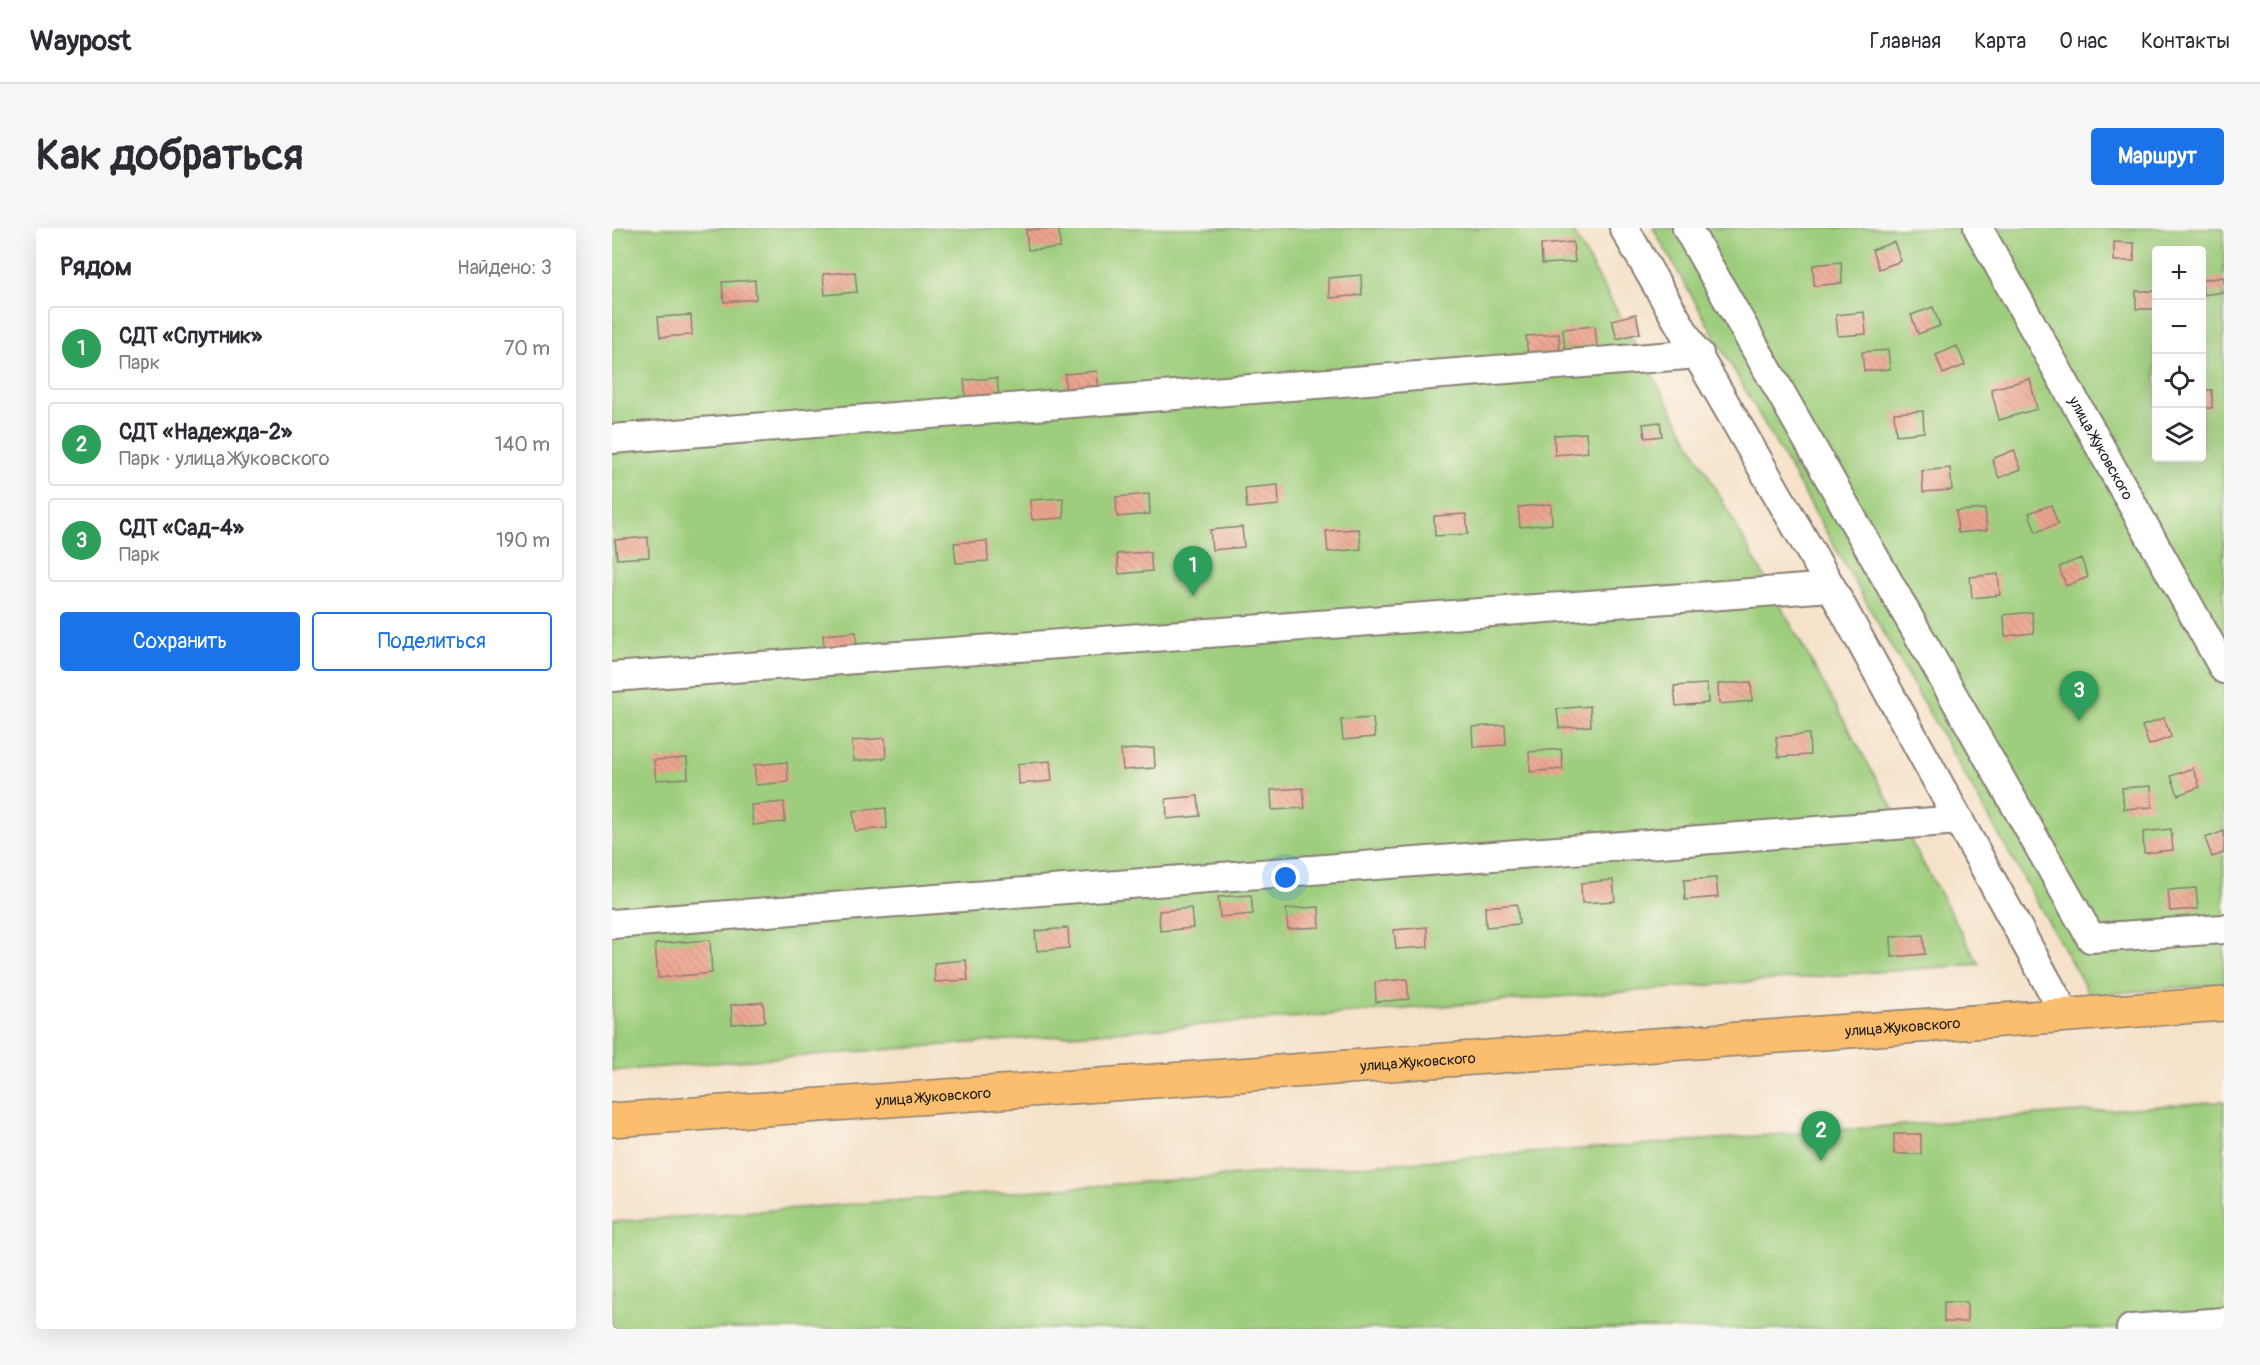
<!DOCTYPE html>
<html lang="ru">
<meta charset="utf-8">
<style>
body{margin:0;font-family:Pangolin,sans-serif;background:#f7f7f7;color:#2b2b33}
.controls{position:absolute;right:18px;top:18px;display:grid;overflow:hidden;border-radius:6px;box-shadow:0 6px 24px #0002}
.controls button{width:54px;height:54px;display:grid;place-items:center;padding:0;border:0;border-bottom:2px solid #e1e1e2;background:#fff;color:#2b2b33;font:30px sans-serif}
.you{position:absolute;left:674px;top:650px;width:21px;height:21px;margin:-15px;border:4px solid #fff;border-radius:50%;background:#1a73e8;box-shadow:0 0 0 9px #1a73e833}
.badge{display:grid;place-items:center;width:39px;height:39px;border-radius:50%;background:#1a73e8;color:#fff;font-size:20px;font-weight:700}
.pin{position:absolute;translate:-50% -50px;filter:drop-shadow(0 2px 3px #0008)}
.pin::after{content:'';position:absolute;top:32px;width:21px;height:18px;background:inherit;clip-path:polygon(0 0,100% 0,50% 100%)}
.list{margin:0;padding:0;list-style:none}
h2{display:flex;justify-content:space-between;align-items:center;height:78px;margin:0;padding:0 24px;font-size:26px}
h2 small{font-size:20px;font-weight:400;color:#7c7c81}
.list li{display:grid;grid-template-columns:39px 1fr auto;gap:18px;align-items:center;box-sizing:border-box;height:84px;margin:0 12px 12px;padding:0 12px;border:2px solid #e1e1e2;border-radius:6px}
.list b{display:block;font-size:22px;white-space:nowrap}
.list p{margin:0;font-size:20px;white-space:nowrap;color:#7c7c81}
.list em{font-size:20px;font-style:normal;color:#7c7c81}
.actions{display:flex;gap:12px;padding:18px 24px}
.actions a{flex:1;padding:14px 0;border:2px solid #1a73e8;border-radius:6px;text-align:center;font-size:21px;color:#1a73e8}
.actions .main{background:#1a73e8;color:#fff}
.icon{flex:none;width:33px;height:33px;fill:none;stroke:currentColor;stroke-width:2;stroke-linecap:round;stroke-linejoin:round}
.map{position:relative;flex:none;width:1612px;height:1101px;overflow:hidden;border-radius:6px}
header{display:flex;align-items:center;gap:36px;box-sizing:border-box;height:84px;padding:0 30px;background:#fff;border-bottom:2px solid #e1e1e2}
header strong{font-size:28px}
nav{display:flex;gap:33px;margin-inline-start:auto;font-size:21px}
.intro{display:flex;align-items:center;justify-content:space-between;box-sizing:border-box;height:144px;padding:0 36px}
h1{margin:0;font-size:42px}
.button{padding:15px 27px;border-radius:6px;background:#1a73e8;color:#fff;font-size:21px;font-weight:700}
main{display:flex;gap:36px;padding:0 36px}
aside{flex:1;background:#fff;border-radius:6px;box-shadow:0 6px 24px #0002}
.map>svg:first-child{display:block}
.green{fill:#9ece7d;stroke:#5d754c;stroke-width:1.5;fill-rule:evenodd}
.building{fill:url(#building-back-hatch)}
.lines{fill:none;stroke-linecap:round;stroke-linejoin:round}
.minor-casing{stroke:#897f73;stroke-width:32}
.major-casing{stroke:#897f73;stroke-width:36}
.minor{stroke:#fff;stroke-width:28}
.major{stroke:#fbbd6e;stroke-width:33}
.labels{text-anchor:middle;stroke-width:4.5;stroke-linejoin:round;paint-order:stroke}
.street-label{font-size:15px;fill:#1c1c1c;stroke:#fbf7ec}
</style>
<header>
<strong>Waypost</strong>
<nav><a>Главная</a><a>Карта</a><a>О нас</a><a>Контакты</a></nav>
</header>
<div class="intro"><h1>Как добраться</h1><a class="button">Маршрут</a></div>
<main>
<aside>
<h2>Рядом<small>Найдено: 3</small></h2>
<ul class="list">
<li><span class="badge" style="background:#2e9e5b">1</span><div><b>СДТ «Спутник»</b><p>Парк</p></div><em>70 m</em></li>
<li><span class="badge" style="background:#2e9e5b">2</span><div><b>СДТ «Надежда-2»</b><p>Парк · улица Жуковского</p></div><em>140 m</em></li>
<li><span class="badge" style="background:#2e9e5b">3</span><div><b>СДТ «Сад-4»</b><p>Парк</p></div><em>190 m</em></li>
</ul>
<div class="actions"><a class="main">Сохранить</a><a>Поделиться</a></div>
</aside>
<div class="map">
<svg width="1612" height="1101" viewBox="0 0 1612 1101">
<defs>
<pattern id="building-back-hatch" width="6" height="6" patternUnits="userSpaceOnUse" patternTransform="scale(1.5)"><rect width="6" height="6" fill="#eca58f"/><path d="M-1 5l2 2M0 0l6 6M5-1l2 2" fill="none" stroke="#ca8d7b"/></pattern>
</defs>
<rect width="100%" height="100%" fill="#fbf7ec"/>
<filter id="ink" filterUnits="userSpaceOnUse"><feTurbulence type="fractalNoise" baseFrequency=".0167" numOctaves="2"/><feDisplacementMap in="SourceGraphic" scale="12" xChannelSelector="R" yChannelSelector="G"/><feConvolveMatrix kernelMatrix="1 2 1 2 8 2 1 2 1" color-interpolation-filters="sRGB"/></filter>
<filter id="wash" filterUnits="userSpaceOnUse"><feTurbulence type="fractalNoise" baseFrequency=".008" numOctaves="4" result="noise"/><feDisplacementMap in="SourceGraphic" scale="24" xChannelSelector="R" yChannelSelector="G"/><feGaussianBlur stdDeviation="1.35" result="paint"/><feColorMatrix in="noise" values="0 0 0 0 0 0 0 0 0 0 0 0 0 0 0 0 0 1.4 0 .05"/><feComposite in="paint" operator="in"/></filter>
<g filter="url(#wash)">
<rect width="100%" height="100%" fill="#f6e2ca"/>
<!-- green -->
<path class="green" d="M 0,0 L 959,0 L 1367,736 L 0,843 Z
M 1041,0 L 1612,0 L 1612,756 L 1478,767 ZM 1544,22 L 1590,22 L 1590,230 L 1544,230 Z
M 1612,873 L 1612,1101 L 0,1101 L 0,994 Z"/>
<g id="blocks">
<!-- building -->
<path class="building" d="M 447,0 L 448,20 L 416,22 L 414,2 Z
M 961,14 L 963,34 L 930,36 L 929,17 Z
M 1282,14 L 1289,33 L 1267,41 L 1260,22 Z
M 1502,14 L 1522,15 L 1522,33 L 1502,33 Z
M 1229,34 L 1230,55 L 1202,58 L 1201,37 Z
M 243,44 L 245,64 L 213,67 L 211,46 Z
M 749,47 L 750,67 L 718,70 L 716,50 Z
M 1612,49 L 1612,64 L 1591,67 L 1590,52 Z
M 143,52 L 144,71 L 112,74 L 110,54 Z
M 1524,63 L 1544,63 L 1544,81 L 1524,81 Z
M 1321,79 L 1328,98 L 1306,106 L 1299,87 Z
M 1252,84 L 1254,106 L 1226,108 L 1224,87 Z
M 1024,86 L 1028,105 L 1005,111 L 1000,92 Z
M 79,87 L 80,107 L 48,109 L 46,89 Z
M 983,98 L 985,118 L 953,121 L 951,101 Z
M 947,106 L 948,126 L 916,128 L 914,108 Z
M 1345,118 L 1353,137 L 1331,146 L 1324,127 Z
M 1276,122 L 1278,141 L 1252,143 L 1250,124 Z
M 485,143 L 487,163 L 454,165 L 453,146 Z
M 385,150 L 387,170 L 354,172 L 352,152 Z
M 1418,151 L 1425,181 L 1387,192 L 1379,161 Z
M 1590,162 L 1600,162 L 1600,180 L 1590,180 Z
M 1311,183 L 1312,204 L 1284,207 L 1282,185 Z
M 1048,194 L 1050,208 L 1033,210 L 1031,196 Z
M 974,205 L 976,224 L 943,227 L 942,207 Z
M 1402,222 L 1409,241 L 1387,250 L 1380,231 Z
M 1338,240 L 1340,262 L 1311,264 L 1310,243 Z
M 666,257 L 667,277 L 635,280 L 633,260 Z
M 537,266 L 538,286 L 505,289 L 504,269 Z
M 451,270 L 452,290 L 420,292 L 418,272 Z
M 939,276 L 940,296 L 908,299 L 906,279 Z
M 1439,277 L 1446,296 L 1424,304 L 1417,285 Z
M 1373,281 L 1375,302 L 1346,305 L 1344,283 Z
M 854,286 L 856,306 L 823,308 L 822,288 Z
M 630,299 L 632,319 L 600,322 L 598,302 Z
M 747,301 L 749,321 L 716,324 L 714,303 Z
M 36,309 L 37,329 L 5,331 L 3,312 Z
M 375,313 L 376,333 L 344,335 L 342,315 Z
M 538,324 L 540,343 L 507,346 L 505,326 Z
M 1469,330 L 1476,349 L 1454,358 L 1447,339 Z
M 1386,346 L 1388,367 L 1360,370 L 1358,349 Z
M 1420,384 L 1422,405 L 1393,408 L 1392,387 Z
M 244,404 L 245,424 L 213,426 L 211,407 Z
M 1139,454 L 1140,473 L 1107,476 L 1106,456 Z
M 1095,456 L 1096,475 L 1064,478 L 1062,458 Z
M 978,478 L 979,498 L 947,500 L 945,481 Z
M 761,490 L 763,509 L 731,512 L 729,492 Z
M 1552,490 L 1559,509 L 1537,517 L 1530,498 Z
M 893,497 L 894,517 L 861,519 L 860,499 Z
M 1197,506 L 1198,527 L 1166,529 L 1164,509 Z
M 273,510 L 274,530 L 242,533 L 240,513 Z
M 542,520 L 543,540 L 511,542 L 509,522 Z
M 949,521 L 951,541 L 918,544 L 917,524 Z
M 75,530 L 76,550 L 44,552 L 42,532 Z
M 438,533 L 440,553 L 407,556 L 406,536 Z
M 175,534 L 176,554 L 144,557 L 142,537 Z
M 1581,540 L 1588,559 L 1566,567 L 1559,548 Z
M 1539,558 L 1540,579 L 1512,581 L 1510,560 Z
M 691,560 L 693,580 L 660,582 L 659,562 Z
M 586,568 L 588,588 L 555,591 L 554,571 Z
M 172,574 L 173,594 L 141,597 L 139,577 Z
M 274,580 L 275,600 L 243,603 L 241,583 Z
M 1559,601 L 1561,622 L 1532,625 L 1531,604 Z
M 1612,603 L 1612,625 L 1600,629 L 1593,610 Z
M 1104,650 L 1106,669 L 1073,672 L 1072,652 Z
M 1001,652 L 1003,673 L 970,675 L 969,655 Z
M 1584,660 L 1586,681 L 1558,683 L 1556,662 Z
M 639,667 L 641,686 L 608,689 L 606,669 Z
M 905,676 L 907,696 L 874,699 L 873,679 Z
M 707,679 L 708,699 L 676,701 L 674,681 Z
M 579,680 L 581,700 L 548,703 L 547,683 Z
M 815,699 L 816,719 L 784,721 L 782,702 Z
M 456,700 L 457,720 L 425,723 L 423,703 Z
M 1311,707 L 1313,726 L 1280,729 L 1279,709 Z
M 98,712 L 100,745 L 46,750 L 43,716 Z
M 354,732 L 356,752 L 323,754 L 322,735 Z
M 795,751 L 797,771 L 764,774 L 763,754 Z
M 151,774 L 153,794 L 120,796 L 119,777 Z
M 1282,906 L 1309,906 L 1309,926 L 1282,926 Z
M 1332,1074 L 1355,1074 L 1355,1094 L 1332,1094 Z"/>
</g>
</g>
<g filter="url(#ink)">
<use href="#blocks" fill-opacity="0" stroke="#897f73" stroke-width="1.5"/>
<g class="lines">
<!-- minor casing -->
<g class="minor-casing">
<g id="minor">
<path d="M 1012,0 L 1219,359 L 1454,788"/>
<path d="M 1075,0 L 1479,710 L 1612,701"/>
<path id="s1" d="M 1366,0 L 1612,441"/>
<path d="M 0,211 L 1087,126"/>
<path d="M 0,449 L 1219,359"/>
<path d="M 0,696 L 1347,592"/>
<path d="M 1519,1101 L 1612,1094"/>
</g>
</g>
<!-- major casing -->
<g class="major-casing">
<g id="major">
<path id="s2" d="M 0,892 L 1612,776"/>
</g>
</g>
<!-- minor -->
<use href="#minor" class="minor"/>
<!-- major -->
<use href="#major" class="major"/>
</g>
</g>
<g class="labels">
<!-- street labels -->
<g class="street-label">
<text dy="5" stroke="none"><textPath href="#s1" startOffset="252">улица Жуковского</textPath></text>
<text dy="5" stroke="none"><textPath href="#s2" startOffset="1294">улица Жуковского</textPath></text>
<text dy="5" stroke="none"><textPath href="#s2" startOffset="808">улица Жуковского</textPath></text>
<text dy="5" stroke="none"><textPath href="#s2" startOffset="322">улица Жуковского</textPath></text>
</g>
</g>
</svg>
<div class="controls">
<button>+</button>
<button>−</button>
<button><svg class="icon" aria-label="locate" viewBox="0 0 24 24"><circle cx="12" cy="12" r="6"/><path d="M12 2v4M12 18v4M2 12h4M18 12h4"/></svg></button>
<button><svg class="icon" aria-label="layers" viewBox="0 0 24 24"><path d="M12 4l9 5-9 5-9-5zM3 14l9 5 9-5"/></svg></button>
</div>
<div class="you"></div>
<div class="pin badge" style="left:581px;top:368px;background:#2e9e5b">1</div>
<div class="pin badge" style="left:1209px;top:933px;background:#2e9e5b">2</div>
<div class="pin badge" style="left:1467px;top:493px;background:#2e9e5b">3</div>
</div>
</main>
